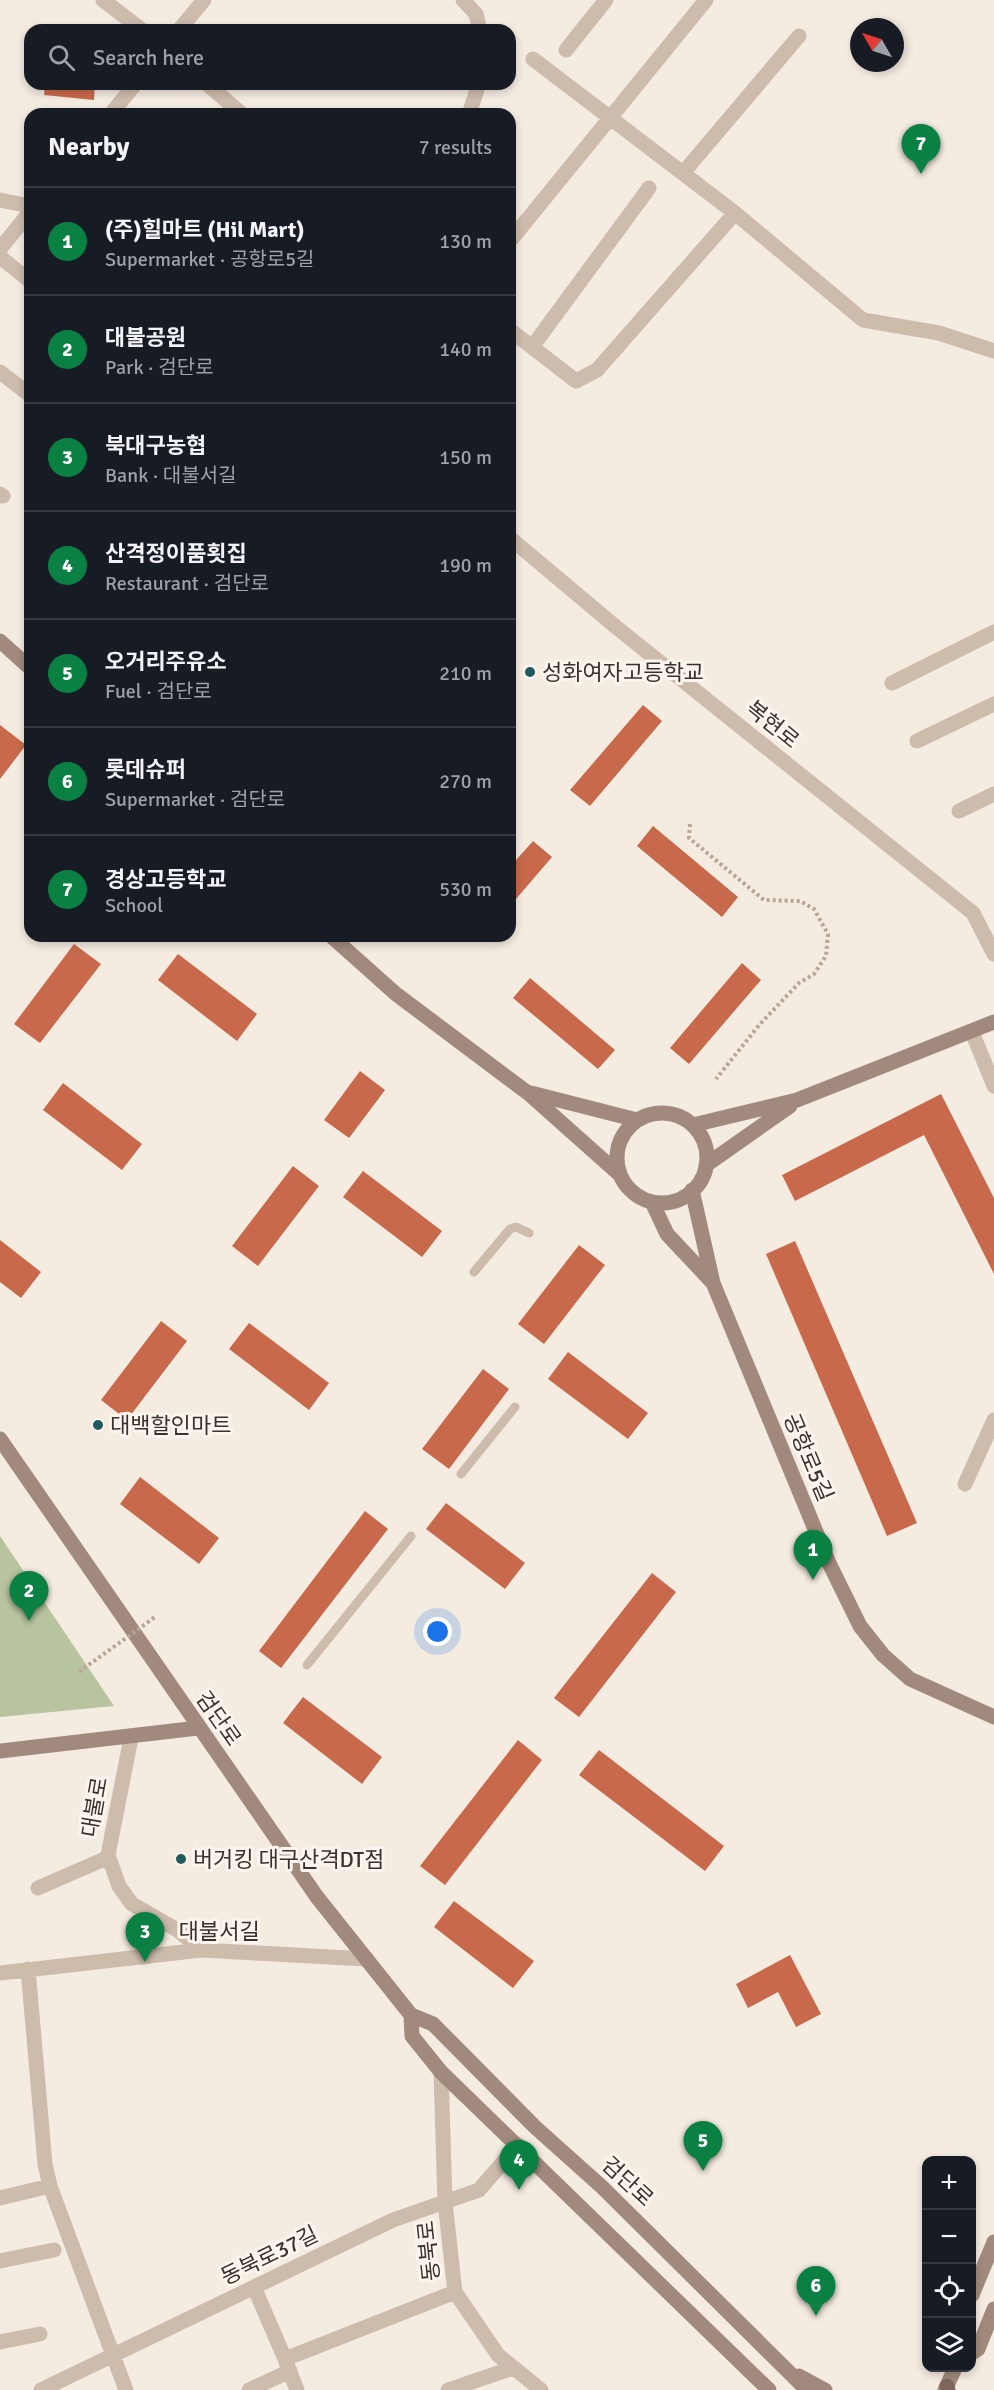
<!DOCTYPE html>
<meta charset="utf-8">
<style>
body{margin:0;font-family:Signika,"Noto Sans KR",sans-serif;background:#242831;color:#f1f3f6}
.controls{position:absolute;right:18px;bottom:18px;display:grid;overflow:hidden;border-radius:12px;box-shadow:0 3px 9px #0003}
.controls button{width:54px;height:54px;display:grid;place-items:center;padding:0;border:0;border-bottom:2px solid #363941;background:#171b24;color:#f1f3f6;font:30px sans-serif}
.compass{position:absolute;left:850px;top:18px;width:54px;height:54px;border-radius:50%;background:#171b24;box-shadow:0 3px 9px #0003;rotate:309deg}
.you{position:absolute;left:438px;top:1632px;width:21px;height:21px;margin:-15px;border:4px solid #fff;border-radius:50%;background:#1a73e8;box-shadow:0 0 0 9px #1a73e833}
.badge{display:grid;place-items:center;width:39px;height:39px;border-radius:50%;background:#0b8043;color:#fff;font-size:20px;font-weight:700}
.pin{position:absolute;translate:-50% -50px;filter:drop-shadow(0 2px 3px #0008)}
.pin::after{content:'';position:absolute;top:32px;width:21px;height:18px;background:inherit;clip-path:polygon(0 0,100% 0,50% 100%)}
.list{margin:0;padding:0;list-style:none}
h2{display:flex;justify-content:space-between;align-items:center;height:78px;margin:0;padding:0 24px;font-size:26px}
h2 small{font-size:20px;font-weight:400;color:#9ea1a6}
.list li{display:grid;grid-template-columns:39px 1fr auto;gap:18px;align-items:center;box-sizing:border-box;height:108px;padding:0 24px;border-top:2px solid #363941}
.list b{display:block;font-size:22px;white-space:nowrap}
.list p{margin:0;font-size:20px;white-space:nowrap;color:#9ea1a6}
.list em{font-size:20px;font-style:normal;color:#9ea1a6}
.icon{flex:none;width:33px;height:33px;fill:none;stroke:currentColor;stroke-width:2;stroke-linecap:round;stroke-linejoin:round}
.map{position:relative;flex:none;width:994px;height:2390px;overflow:hidden}
.search{position:absolute;background:#171b24;box-shadow:0 3px 9px #0003;left:24px;top:24px;width:492px;height:66px;display:flex;align-items:center;gap:15px;box-sizing:border-box;padding:0 21px;border-radius:18px;color:#9ea1a6;font-size:22px}
.panel{position:absolute;background:#171b24;box-shadow:0 3px 9px #0003;left:24px;top:108px;width:492px;height:834px;border-radius:18px}
.map>svg:first-child{display:block}
.green{fill:#b8c4a0}
.building{fill:#c8694b}
.lines{fill:none;stroke-linecap:round;stroke-linejoin:round}
.path{stroke:#b9a596;stroke-width:4;stroke-dasharray:3 3;stroke-linecap:butt}
.lane{stroke:#cdbbac;stroke-width:9}
.street{stroke:#cdbbac;stroke-width:15}
.secondary{stroke:#a18a7d;stroke-width:15}
.primary{stroke:#7d675c;stroke-width:15}
.path-bridge{stroke:#b9a596;stroke-width:4;stroke-dasharray:3 3;stroke-linecap:butt}
.poi-dot{fill:#1f5a5e;stroke:#fbf5ee;stroke-width:2}
.labels{text-anchor:middle;stroke-width:6;stroke-linejoin:round;paint-order:stroke}
.poi-label{font-size:22px;fill:#3b302b;stroke:#fbf5ee;text-anchor:start}
.street-label{font-size:22px;fill:#3b302b;stroke:#fbf5ee}
</style>
<div class="map">
<svg width="994" height="2390" viewBox="0 0 994 2390">
<rect width="100%" height="100%" fill="#f4ebe1"/>
<!-- green -->
<path class="green" d="M 0,1536 L 114,1706 L 0,1717 Z"/>
<!-- building -->
<path class="building" d="M 45,84 L 95,84 L 94,100 L 44,95 Z
M 643,705 L 662,721 L 590,806 L 570,790 Z
M 0,725 L 26,745 L 0,779 Z
M 653,826 L 738,897 L 722,917 L 637,846 Z
M 533,841 L 552,857 L 510,906 L 510,867 Z
M 74,944 L 101,964 L 40,1043 L 14,1024 Z
M 178,954 L 257,1014 L 237,1041 L 158,980 Z
M 742,963 L 761,980 L 689,1064 L 670,1048 Z
M 530,978 L 615,1050 L 598,1069 L 513,998 Z
M 360,1071 L 385,1090 L 349,1138 L 324,1120 Z
M 63,1083 L 142,1144 L 122,1170 L 43,1110 Z
M 941,1094 L 994,1198 L 994,1274 L 924,1135 L 795,1201 L 782,1175 Z
M 293,1166 L 319,1186 L 258,1266 L 232,1246 Z
M 363,1171 L 442,1231 L 422,1257 L 343,1197 Z
M 0,1240 L 41,1272 L 21,1298 L 0,1282 Z
M 795,1241 L 917,1523 L 887,1536 L 766,1254 Z
M 579,1245 L 605,1265 L 544,1344 L 518,1324 Z
M 161,1321 L 187,1341 L 127,1420 L 101,1400 Z
M 249,1323 L 329,1383 L 309,1410 L 229,1349 Z
M 568,1352 L 648,1413 L 628,1439 L 548,1379 Z
M 483,1369 L 509,1389 L 449,1469 L 422,1449 Z
M 140,1477 L 219,1538 L 199,1564 L 120,1504 Z
M 446,1503 L 525,1563 L 505,1589 L 426,1529 Z
M 365,1511 L 388,1529 L 281,1668 L 259,1651 Z
M 652,1573 L 676,1592 L 579,1717 L 554,1698 Z
M 303,1697 L 382,1757 L 362,1784 L 283,1723 Z
M 518,1740 L 542,1760 L 445,1885 L 420,1866 Z
M 599,1750 L 724,1846 L 705,1871 L 579,1775 Z
M 454,1901 L 534,1961 L 513,1988 L 434,1927 Z
M 790,1955 L 821,2014 L 796,2027 L 778,1992 L 748,2008 L 736,1984 Z"/>
<g class="lines">
<!-- path -->
<path class="path" d="M 690,824 L 689,838 L 764,900 L 800,901 L 814,909 L 828,934 L 826,956 L 814,974 L 799,983 L 760,1024 L 716,1079"/>
<!-- lane -->
<path class="lane" d="M 474,1272 L 510,1229 L 516,1227 L 529,1233
M 461,1474 L 515,1407
M 307,1665 L 411,1536"/>
<!-- street -->
<path class="street" d="M 103,0 L 142,30
M 463,0 L 476,14 L 480,30
M 179,30 L 204,0
M 566,50 L 606,0
M 533,59 L 735,213
M 207,84 L 242,114
M 470,111 L 479,84
M 111,114 L 135,84
M 683,173 L 799,36
M 0,200 L 30,206
M 510,241 L 706,0
M 0,249 L 30,212
M 0,257 L 30,281
M 510,330 L 576,381 L 597,370 L 735,213 L 863,320 L 939,333 L 994,351
M 532,347 L 649,188
M 0,372 L 30,395
M 0,494 L 3,496
M 510,538 L 616,627 L 973,913 L 994,954
M 892,683 L 994,632
M 917,741 L 994,704
M 959,811 L 994,794
M 972,1032 L 994,1086
M 965,1484 L 994,1420
M 131,1738 L 108,1855 L 119,1886 L 132,1904 L 179,1931 L 201,1950
M 38,1888 L 109,1857
M 28,1969 L 45,2164 L 50,2186 L 126,2390
M 0,1973 L 201,1950 L 367,1959
M 441,2072 L 445,2202 L 455,2292 L 498,2355 L 541,2390
M 0,2198 L 50,2186
M 0,2261 L 54,2250
M 254,2287 L 285,2359 L 455,2292
M 0,2342 L 40,2334
M 286,2362 L 297,2390
M 41,2390 L 393,2220 L 479,2190 L 518,2145
M 249,2390 L 290,2371
M 448,2390 L 513,2368"/>
<!-- secondary -->
<path class="secondary" d="M 0,641 L 30,668
M 331,936 L 396,994 L 528,1093 L 619,1174
M 531,1093 L 637,1120
M617 1158a45 45 0 1 1 90 0a45 45 0 1 1-90 0Z
M 693,1125 L 797,1100 L 994,1022
M 706,1165 L 790,1106
M 692,1190 L 713,1283 L 829,1563 L 860,1626 L 883,1655 L 910,1679 L 994,1717
M 652,1202 L 667,1234 L 713,1283
M 0,1439 L 317,1897 L 411,2015 L 433,2024 L 535,2127 L 602,2187 L 807,2390
M 0,1751 L 198,1728
M 411,2015 L 412,2036 L 441,2072 L 769,2390
M 972,2295 L 994,2242
M 972,2353 L 978,2349 L 994,2309
M 799,2376 L 825,2390
M 945,2390 L 955,2368"/>
<!-- primary -->
<path class="primary" d="M 947,2386 L 948,2390"/>
<!-- path-bridge -->
<path class="path-bridge" d="M 79,1672 L 155,1617"/>
</g>
<!-- markers -->
<g class="poi-dot">
<circle cx="530" cy="672" r="6"/>
<circle cx="98" cy="1425" r="6"/>
<circle cx="181" cy="1859" r="6"/>
</g>
<g class="labels">
<!-- poi labels -->
<g class="poi-label">
<text x="542" y="680">성화여자고등학교</text>
<text x="110" y="1433">대백할인마트</text>
<text x="193" y="1867">버거킹 대구산격DT점</text>
</g>
<!-- street labels -->
<g class="street-label">
<text transform="translate(773 724) rotate(39)" y="8">복현로</text>
<text transform="translate(809 1457) rotate(67)" y="8">공항로5길</text>
<text transform="translate(219 1718) rotate(55)" y="8">검단로</text>
<text transform="translate(94 1807) rotate(-80)" y="8">대불로</text>
<text x="219" y="1939">대불서길</text>
<text transform="translate(628 2181) rotate(43)" y="8">검단로</text>
<text transform="translate(428 2251) rotate(-96)" y="8">동북로</text>
<text transform="translate(269 2255) rotate(-26)" y="8">동북로37길</text>
</g>
</g>
</svg>
<div class="controls">
<button>+</button>
<button>−</button>
<button><svg class="icon" aria-label="locate" viewBox="0 0 24 24"><circle cx="12" cy="12" r="6"/><path d="M12 2v4M12 18v4M2 12h4M18 12h4"/></svg></button>
<button><svg class="icon" aria-label="layers" viewBox="0 0 24 24"><path d="M12 4l9 5-9 5-9-5zM3 14l9 5 9-5"/></svg></button>
</div>
<svg class="compass" viewBox="-18 -18 36 36"><path d="M0-13l5 13h-10z" fill="#e53935"/><path d="M0 13l5-13h-10z" fill="#9ea1a6"/></svg>
<div class="you"></div>
<div class="pin badge" style="left:813px;top:1580px">1</div>
<div class="pin badge" style="left:29px;top:1621px">2</div>
<div class="pin badge" style="left:145px;top:1962px">3</div>
<div class="pin badge" style="left:519px;top:2190px">4</div>
<div class="pin badge" style="left:703px;top:2171px">5</div>
<div class="pin badge" style="left:816px;top:2316px">6</div>
<div class="pin badge" style="left:921px;top:174px">7</div>
<div class="search"><svg class="icon" aria-label="search" viewBox="0 0 24 24"><circle cx="10" cy="10" r="6"/><path d="M15 15l6 6"/></svg>Search here</div>
<section class="panel">
<h2>Nearby<small>7 results</small></h2>
<ul class="list">
<li><span class="badge">1</span><div><b>(주)힐마트 (Hil Mart)</b><p>Supermarket · 공항로5길</p></div><em>130 m</em></li>
<li><span class="badge">2</span><div><b>대불공원</b><p>Park · 검단로</p></div><em>140 m</em></li>
<li><span class="badge">3</span><div><b>북대구농협</b><p>Bank · 대불서길</p></div><em>150 m</em></li>
<li><span class="badge">4</span><div><b>산격정이품횟집</b><p>Restaurant · 검단로</p></div><em>190 m</em></li>
<li><span class="badge">5</span><div><b>오거리주유소</b><p>Fuel · 검단로</p></div><em>210 m</em></li>
<li><span class="badge">6</span><div><b>롯데슈퍼</b><p>Supermarket · 검단로</p></div><em>270 m</em></li>
<li><span class="badge">7</span><div><b>경상고등학교</b><p>School</p></div><em>530 m</em></li>
</ul>
</section>
</div>
